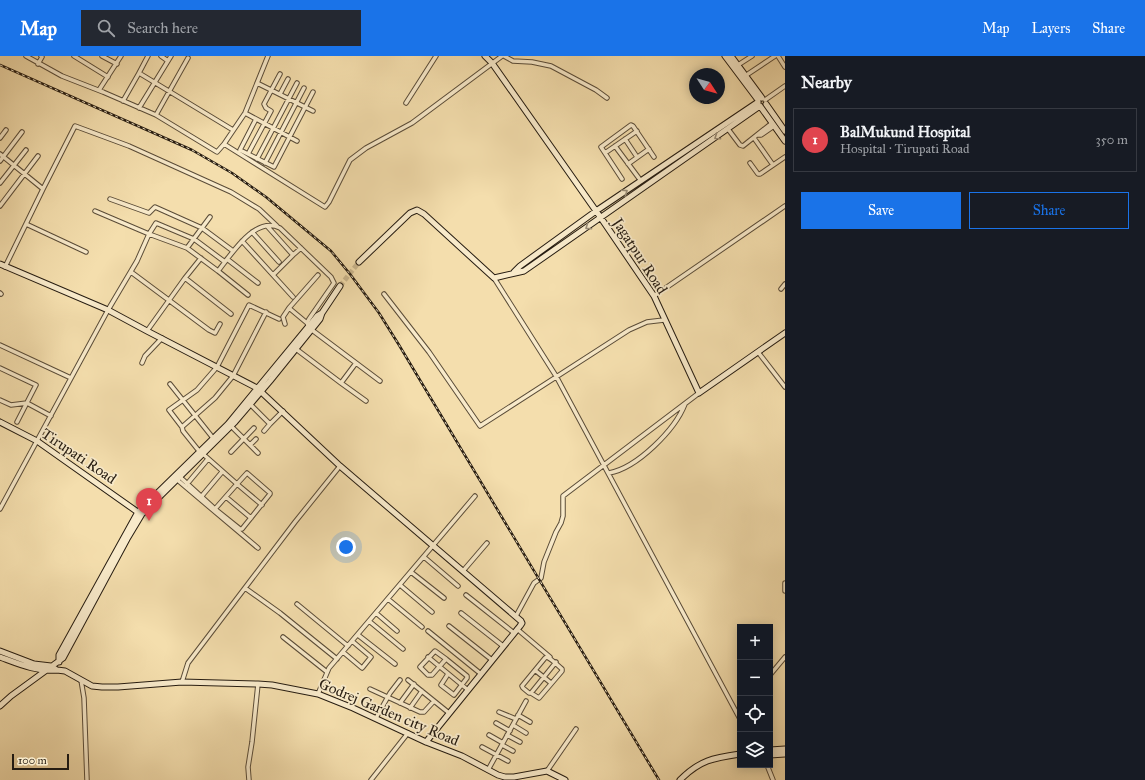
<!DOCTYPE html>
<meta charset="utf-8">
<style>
body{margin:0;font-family:"IM FELL Great Primer",serif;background:#242831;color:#f1f3f6}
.controls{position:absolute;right:12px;bottom:12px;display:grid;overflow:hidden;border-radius:0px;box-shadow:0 2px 10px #0003}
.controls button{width:36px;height:36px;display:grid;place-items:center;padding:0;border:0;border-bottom:1px solid #363941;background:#171b24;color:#f1f3f6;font:20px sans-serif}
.compass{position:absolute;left:689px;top:12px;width:36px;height:36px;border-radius:50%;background:#171b24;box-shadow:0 2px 10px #0003;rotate:126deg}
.scale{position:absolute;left:12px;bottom:10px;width:57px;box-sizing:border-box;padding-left:4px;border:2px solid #261c11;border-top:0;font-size:11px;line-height:14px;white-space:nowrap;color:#261c11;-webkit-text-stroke:3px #f8eaca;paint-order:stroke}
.you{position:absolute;left:346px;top:491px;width:14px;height:14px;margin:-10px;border:3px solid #fff;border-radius:50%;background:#1a73e8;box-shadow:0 0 0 6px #1a73e833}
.badge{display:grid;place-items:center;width:26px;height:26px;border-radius:50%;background:#1a73e8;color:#fff;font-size:13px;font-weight:700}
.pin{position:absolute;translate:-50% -33px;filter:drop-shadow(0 1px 2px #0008)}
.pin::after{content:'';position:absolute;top:21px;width:14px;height:12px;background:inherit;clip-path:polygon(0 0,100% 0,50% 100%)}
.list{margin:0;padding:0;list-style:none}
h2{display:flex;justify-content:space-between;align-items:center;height:52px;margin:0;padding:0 16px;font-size:17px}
h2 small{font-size:13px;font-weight:400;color:#9ea1a6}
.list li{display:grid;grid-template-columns:26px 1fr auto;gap:12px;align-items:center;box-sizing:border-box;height:64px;margin:0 8px 8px;padding:0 8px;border:1px solid #363941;border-radius:0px}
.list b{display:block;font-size:15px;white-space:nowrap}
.list p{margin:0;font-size:13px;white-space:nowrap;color:#9ea1a6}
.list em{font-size:13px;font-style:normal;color:#9ea1a6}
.actions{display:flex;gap:8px;padding:12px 16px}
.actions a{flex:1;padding:9px 0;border:1px solid #1a73e8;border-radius:0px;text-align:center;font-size:14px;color:#1a73e8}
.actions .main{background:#1a73e8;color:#fff}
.icon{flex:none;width:22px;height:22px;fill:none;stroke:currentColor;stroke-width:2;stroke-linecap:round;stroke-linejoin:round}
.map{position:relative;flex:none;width:785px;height:724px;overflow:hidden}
header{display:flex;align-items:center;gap:24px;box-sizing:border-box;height:56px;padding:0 20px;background:#1a73e8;color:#fff}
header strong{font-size:19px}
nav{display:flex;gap:22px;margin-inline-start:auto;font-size:14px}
.search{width:280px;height:36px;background:#242831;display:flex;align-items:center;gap:10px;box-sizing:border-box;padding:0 14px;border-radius:0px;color:#9ea1a6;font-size:15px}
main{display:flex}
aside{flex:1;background:#171b24}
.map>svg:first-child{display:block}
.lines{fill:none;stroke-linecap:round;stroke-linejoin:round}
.secondary-tunnel{stroke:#cbb78e;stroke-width:5;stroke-dasharray:5 2.5;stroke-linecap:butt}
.street-casing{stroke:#5a4c38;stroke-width:5.5}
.secondary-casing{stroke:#261c11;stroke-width:7}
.street{stroke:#f8eaca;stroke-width:3.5}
.secondary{stroke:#f8eaca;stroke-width:5}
.rail-casing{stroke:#261c11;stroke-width:2.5}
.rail{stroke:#f8eaca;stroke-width:1;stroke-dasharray:3;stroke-linecap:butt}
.oneway{stroke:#9a8d77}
.labels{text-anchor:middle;stroke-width:3.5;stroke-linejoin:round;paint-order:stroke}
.street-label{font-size:15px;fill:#261c11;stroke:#f8eaca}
</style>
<header>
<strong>Map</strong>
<div class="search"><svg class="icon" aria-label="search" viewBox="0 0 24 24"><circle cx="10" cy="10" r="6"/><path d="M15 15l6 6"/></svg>Search here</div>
<nav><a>Map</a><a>Layers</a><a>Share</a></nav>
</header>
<main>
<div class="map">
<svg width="785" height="724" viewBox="0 0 785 724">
<rect width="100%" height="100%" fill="#f4dead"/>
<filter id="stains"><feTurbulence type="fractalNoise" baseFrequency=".005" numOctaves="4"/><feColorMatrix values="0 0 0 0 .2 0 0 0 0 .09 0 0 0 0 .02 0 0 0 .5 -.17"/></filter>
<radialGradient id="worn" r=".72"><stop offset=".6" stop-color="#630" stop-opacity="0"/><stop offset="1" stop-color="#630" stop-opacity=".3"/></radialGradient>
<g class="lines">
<!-- secondary-tunnel -->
<path class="secondary-tunnel" d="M 340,230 L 359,206"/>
<!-- street casing -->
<g class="street-casing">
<path id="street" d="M 26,0 L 62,20 L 103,36 L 156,59 L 217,96 L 224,88
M 74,0 L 108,21
M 102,0 L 117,8
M 148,0 L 139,17 L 233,74
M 161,0 L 168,5
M 268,0 L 245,57 L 224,88 L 325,151 L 329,146 L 350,104 L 366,92 L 412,67 L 502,0
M 504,0 L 513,5 L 532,6 L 551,10 L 596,34 L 607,42
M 778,0 L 785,11
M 38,8 L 42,1 L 41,0
M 738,9 L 752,0
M 745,20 L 775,0
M 257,27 L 313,55
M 99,34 L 121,0
M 280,38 L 288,23
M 765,44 L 785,30
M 123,45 L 139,17
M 406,47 L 436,0
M 139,52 L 171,0
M 245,57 L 297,85
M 156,59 L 188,2
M 256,63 L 240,94 L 274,111 L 313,36
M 728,73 L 740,89 L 743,90 L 772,67
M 758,79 L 761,79 L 774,70
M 0,82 L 6,74
M 754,82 L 773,109
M 625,83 L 637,101
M 615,90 L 641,125
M 605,97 L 637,75
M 0,98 L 43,133 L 5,211
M 248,98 L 271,55 L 266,52 L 264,48 L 280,18
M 257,103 L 297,27
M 0,105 L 22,76
M 265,107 L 304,32
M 750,107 L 758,118 L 760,118 L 785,101
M 628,108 L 649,93
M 622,123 L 601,91 L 631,69 L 633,70 L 654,101
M 0,127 L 26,94
M 43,133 L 75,70 L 129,90 L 231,136 L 259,153 L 277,170
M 110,143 L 149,157 L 155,151 L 202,172 L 233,195
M 0,150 L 38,100
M 95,155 L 149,178 L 156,167 L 194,183 L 225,206
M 26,168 L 86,196
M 267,170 L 293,199 L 273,219
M 252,176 L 279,206
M 242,185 L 293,241
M 187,192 L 210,161
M 293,199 L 301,192
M 227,203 L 258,227
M 218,215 L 248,239
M 131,216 L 209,274 L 215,277 L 220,268
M 185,222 L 201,202
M 494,222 L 556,320 L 740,663
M 781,233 L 785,228
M 0,237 L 1,238
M 384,238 L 429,296 L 480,370 L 629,274 L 647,266 L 664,264
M 654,240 L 785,150
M 307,267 L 289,252 L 318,219
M 285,268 L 283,261 L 289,252
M 312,274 L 380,325
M 147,275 L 185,222 L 231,258
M 0,289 L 71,322
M 296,293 L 341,327
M 758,296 L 785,331
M 142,307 L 145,300 L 162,282
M 356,307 L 341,327 L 366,345
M 0,312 L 36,329 L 17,366
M 170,328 L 213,382
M 0,344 L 11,349 L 27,347 L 51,360
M 250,348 L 270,368 L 283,355
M 231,370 L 250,389 L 256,383
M 182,371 L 215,342 L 233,320 L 266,256
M 264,375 L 270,368
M 250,389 L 258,397
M 199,395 L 183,375 L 182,371 L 169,354 L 197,334 L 217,311 L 249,249 L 279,263
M 231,396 L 254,372
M 609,417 C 637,412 675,374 685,348
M 180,421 L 215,453 L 237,428 L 203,398
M 175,422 L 258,492
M 187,428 L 208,403
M 201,441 L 222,416
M 226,441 L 251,462
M 0,453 L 108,254 L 137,205 L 149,178 L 187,192 L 218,215 C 231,199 255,159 280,172 L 331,221 L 334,227 L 309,263 L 307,267 L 309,271
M 215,453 L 240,473 L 242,473 L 270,438 L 270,437 L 247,417 L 237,428 L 262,449
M 424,501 L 458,530
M 463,515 L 487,487
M 411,516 L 444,542
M 785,527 L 785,535
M 400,529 L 432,556
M 245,532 L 280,557 L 337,603
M 466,539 L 514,577
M 388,543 L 422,571
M 297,548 L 348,590
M 376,557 L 397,575
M 461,557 L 503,590
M 516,560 L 534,527 L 541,522 L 544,506 L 556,476 L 561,467 L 563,460 L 563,440 L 699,337
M 369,565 L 403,593
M 449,570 L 492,604
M 517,573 L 550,601
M 428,575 L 481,618
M 358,579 L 395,608
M 283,581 L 327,616
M 343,596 L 362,612 L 363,611 L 371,601 L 352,585
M 428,601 L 468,634
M 446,603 L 435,595 L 420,611 L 428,619 L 432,619 L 446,603 L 467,620 L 467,622 L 454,639 L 441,629 L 448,618
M 536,615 L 551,627
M 770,619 L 785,601
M 81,624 L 84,642 L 87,724
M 408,624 L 449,657
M 182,626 L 188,607 L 295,466 L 340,410
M 370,633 L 420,656 L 424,656 L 434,645
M 531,637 L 539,642 L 562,615 L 562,613 C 557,609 553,604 547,601 L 545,602 L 522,630 L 523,632 L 529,637 L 531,637 L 552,611 L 556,606
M 318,638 L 329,612 L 475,440
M 400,647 L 414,628
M 410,652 L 422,635
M 499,656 L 516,663
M 518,659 L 530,666
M 376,662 L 390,637 L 400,624
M 496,667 L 510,675
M 513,669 L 526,677
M 489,679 L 503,687
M 507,679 L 520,686
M 502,689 L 513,695
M 482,691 L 508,705
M 767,709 L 773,724
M 488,714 L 526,645
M 547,715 L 576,673
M 249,724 L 248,711 L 252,686 L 258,628
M 371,724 L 408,677"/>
</g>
<!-- secondary casing -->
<g class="secondary-casing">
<path id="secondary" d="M 485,0 L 492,7 L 601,162 L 654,240 L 699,337 L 785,277
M 725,0 L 758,44
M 731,0 L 762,42
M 766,48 L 785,75
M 359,206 L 410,157 L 417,154 L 424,158 L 494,222 L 524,215 L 760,50 L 785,85
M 0,208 L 108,254 L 147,275 L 257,332 L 340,410 L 521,565 L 522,567 L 520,570 L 426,686
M 514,216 L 520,210 L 596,155 L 758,46
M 0,366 L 37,385 L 139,457
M 0,595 L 34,608 L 51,610 L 57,614 C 37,616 19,608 0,601
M 59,606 L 59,599 L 138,456 L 228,368 L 317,260 L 322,257
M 57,614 L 65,615 L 92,630 L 102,631 L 118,631 L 182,626 L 258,628 L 272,629 L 318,638 L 353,652 L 426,686 L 462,700 L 498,719 L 505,721 L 514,721 L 547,715 L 565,724
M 0,650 L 11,640 L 63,602 L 127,483 L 142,458 L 235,366 L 270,325 L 320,263 L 322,257 L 340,230
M 770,694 L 785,693
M 770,699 L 785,698
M 680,724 C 700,704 713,702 740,698"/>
</g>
<!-- street -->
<use href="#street" class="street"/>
<!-- secondary -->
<use href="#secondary" class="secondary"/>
<!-- rail casing -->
<g class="rail-casing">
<path id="rail" d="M 0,9 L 192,94 L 232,117 L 266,141 L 331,195 L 350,218 L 379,257 L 399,289 L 659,724"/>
</g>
<!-- rail -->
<use href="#rail" class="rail"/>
</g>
<!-- one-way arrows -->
<defs><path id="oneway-chevron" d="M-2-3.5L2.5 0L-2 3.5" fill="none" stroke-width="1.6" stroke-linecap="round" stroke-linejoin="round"/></defs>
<g class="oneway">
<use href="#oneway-chevron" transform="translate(717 81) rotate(145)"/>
<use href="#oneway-chevron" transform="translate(625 136) rotate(-34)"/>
<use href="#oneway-chevron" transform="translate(588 171) rotate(146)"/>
</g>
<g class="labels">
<!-- street labels -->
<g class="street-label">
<text transform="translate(640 200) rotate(57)" y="5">Jagatpur Road</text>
<text transform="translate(79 400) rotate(34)" y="5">Tirupati Road</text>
<text transform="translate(389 656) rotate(23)" y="5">Godrej Garden city Road</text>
</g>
</g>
<rect width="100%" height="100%" filter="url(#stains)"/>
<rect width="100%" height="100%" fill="url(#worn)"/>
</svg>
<div class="controls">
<button>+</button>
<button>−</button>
<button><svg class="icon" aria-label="locate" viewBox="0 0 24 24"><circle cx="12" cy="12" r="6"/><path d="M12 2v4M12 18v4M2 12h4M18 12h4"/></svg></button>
<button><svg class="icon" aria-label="layers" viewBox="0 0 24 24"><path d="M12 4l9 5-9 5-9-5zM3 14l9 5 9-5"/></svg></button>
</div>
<svg class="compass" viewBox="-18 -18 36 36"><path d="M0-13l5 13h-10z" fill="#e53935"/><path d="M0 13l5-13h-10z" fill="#9ea1a6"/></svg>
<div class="scale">100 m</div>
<div class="you"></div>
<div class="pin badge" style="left:149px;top:465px;background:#e0444e">1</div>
</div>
<aside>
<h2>Nearby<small></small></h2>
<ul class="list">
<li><span class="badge" style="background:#e0444e">1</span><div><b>BalMukund Hospital</b><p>Hospital · Tirupati Road</p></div><em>350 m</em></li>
</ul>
<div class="actions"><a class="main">Save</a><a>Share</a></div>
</aside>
</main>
